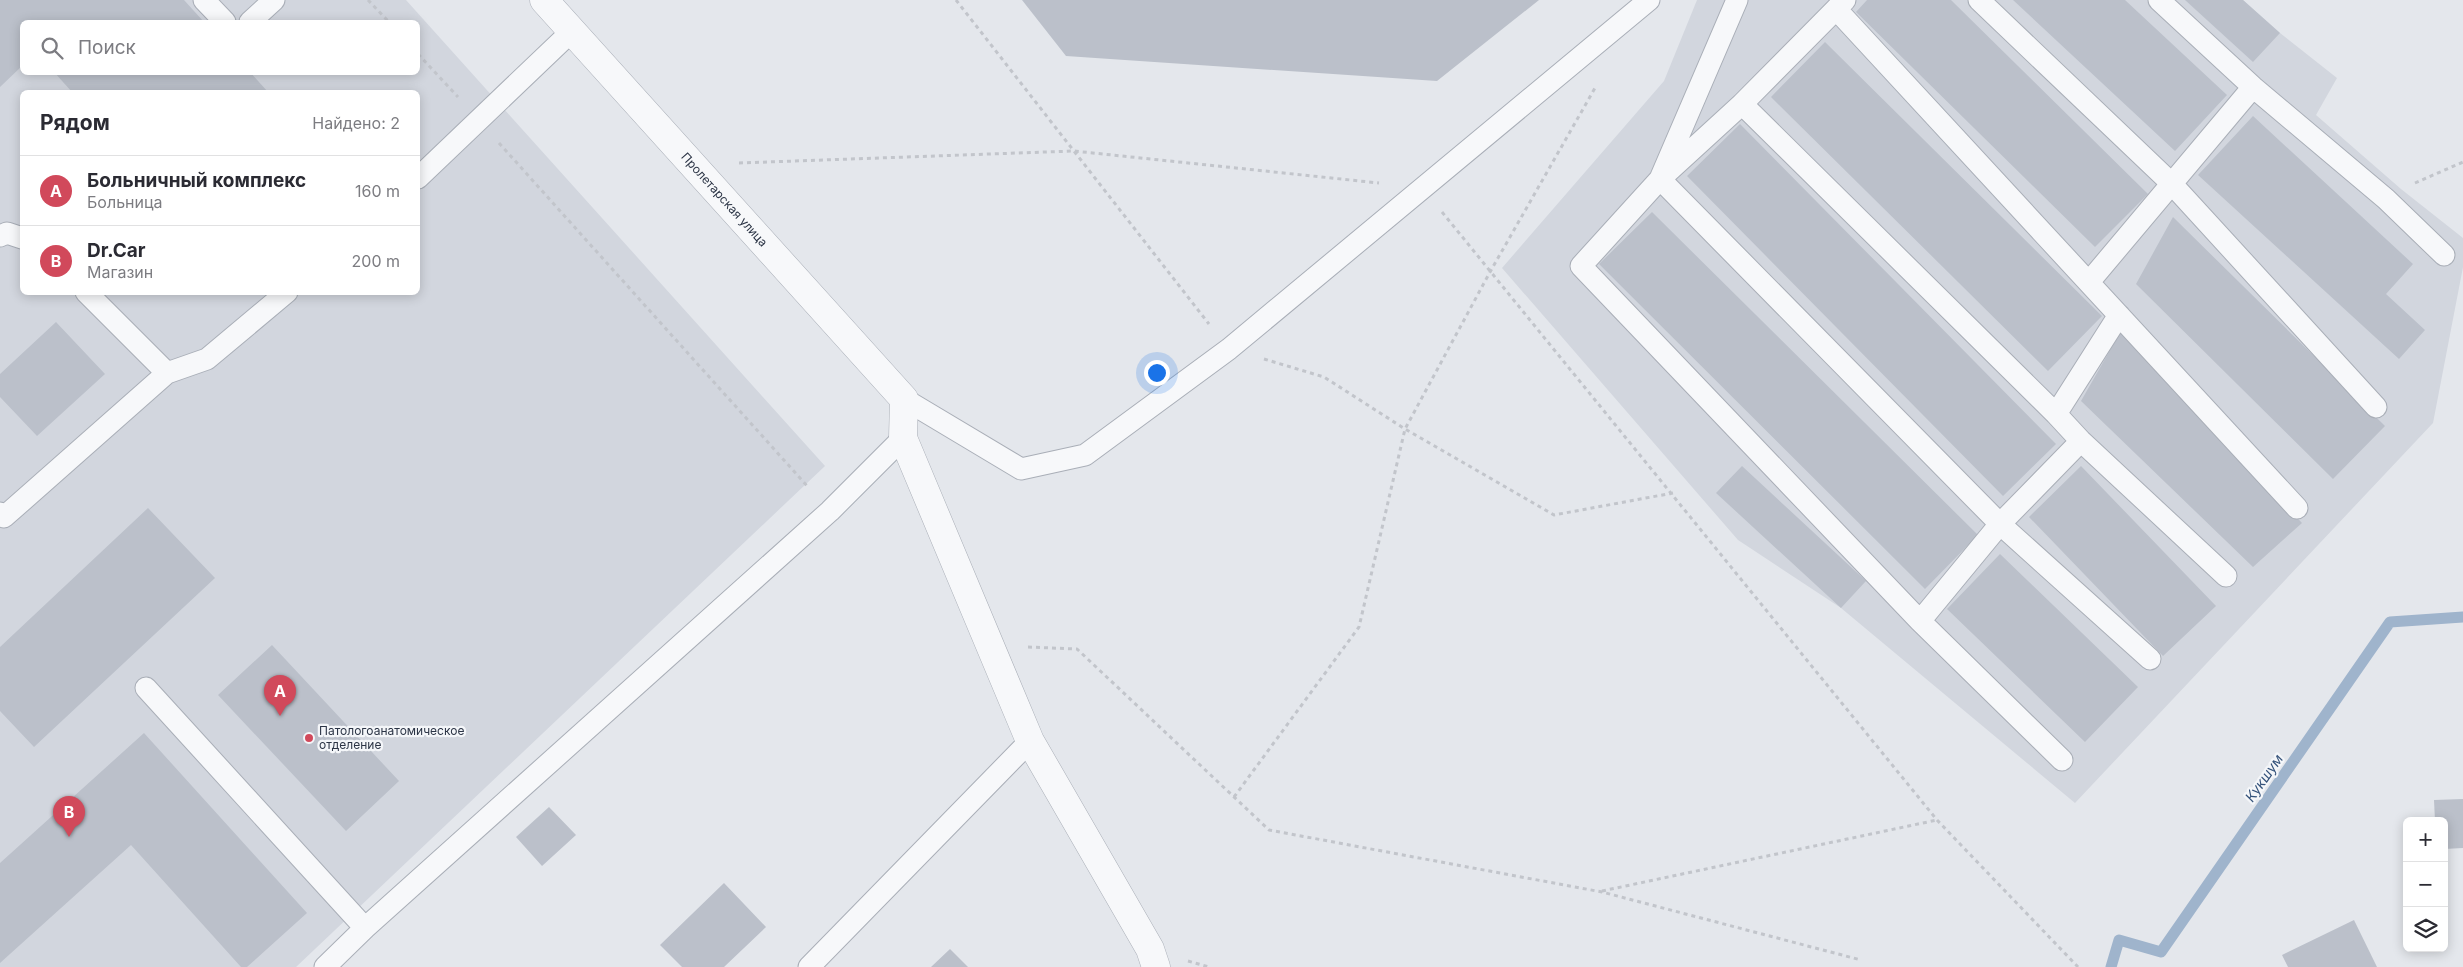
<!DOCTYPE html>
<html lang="ru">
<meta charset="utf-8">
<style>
body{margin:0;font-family:Inter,sans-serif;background:#f2f2f3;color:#2b2b33}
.controls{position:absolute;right:15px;bottom:15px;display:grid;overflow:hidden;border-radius:8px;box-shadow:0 2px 12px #0003}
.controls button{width:45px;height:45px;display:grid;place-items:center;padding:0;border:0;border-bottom:1px solid #e1e1e2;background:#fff;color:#2b2b33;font:25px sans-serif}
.you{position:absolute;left:1156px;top:372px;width:18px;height:18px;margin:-12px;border:4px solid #fff;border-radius:50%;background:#1a73e8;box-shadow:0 0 0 8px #1a73e833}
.badge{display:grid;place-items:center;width:32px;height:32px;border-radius:50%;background:#d1495b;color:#fff;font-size:16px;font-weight:700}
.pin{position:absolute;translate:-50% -41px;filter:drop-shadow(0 1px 2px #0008)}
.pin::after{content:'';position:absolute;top:26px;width:18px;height:15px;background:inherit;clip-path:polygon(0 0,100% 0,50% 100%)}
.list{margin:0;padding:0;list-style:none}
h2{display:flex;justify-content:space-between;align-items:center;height:65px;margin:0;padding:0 20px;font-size:21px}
h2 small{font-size:16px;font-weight:400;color:#7c7c81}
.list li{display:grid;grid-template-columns:32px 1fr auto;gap:15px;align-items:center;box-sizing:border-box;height:70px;padding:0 20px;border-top:1px solid #e1e1e2}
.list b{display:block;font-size:19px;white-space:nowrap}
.list p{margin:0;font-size:16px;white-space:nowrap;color:#7c7c81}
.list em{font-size:16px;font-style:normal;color:#7c7c81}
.icon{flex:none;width:28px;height:28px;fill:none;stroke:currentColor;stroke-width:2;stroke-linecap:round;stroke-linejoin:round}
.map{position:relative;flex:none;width:2463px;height:967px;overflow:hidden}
.search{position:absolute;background:#fff;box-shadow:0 2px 12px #0003;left:20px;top:20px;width:400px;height:55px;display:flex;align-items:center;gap:12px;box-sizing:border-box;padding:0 18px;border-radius:8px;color:#7c7c81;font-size:19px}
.panel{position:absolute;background:#fff;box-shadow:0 2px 12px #0003;left:20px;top:90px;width:400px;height:205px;border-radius:8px}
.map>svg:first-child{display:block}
.built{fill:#d2d6de;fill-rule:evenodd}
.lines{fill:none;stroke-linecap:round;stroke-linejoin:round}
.stream{stroke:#9fb4cc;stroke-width:11}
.building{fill:#bbc0ca}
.service-casing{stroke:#a9aeb7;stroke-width:23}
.minor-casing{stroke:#a9aeb7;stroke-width:29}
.path{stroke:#c2c5cb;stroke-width:3;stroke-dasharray:4 4;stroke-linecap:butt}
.service{stroke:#f7f8fa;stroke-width:21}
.minor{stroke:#f7f8fa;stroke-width:28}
.poi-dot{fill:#d1495b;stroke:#f4f6f9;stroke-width:2}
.labels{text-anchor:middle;stroke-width:4.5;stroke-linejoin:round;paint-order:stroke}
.street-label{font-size:12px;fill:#2b3445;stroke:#f4f6f9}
.poi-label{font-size:12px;fill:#2b3445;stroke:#f4f6f9;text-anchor:start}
.water-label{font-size:14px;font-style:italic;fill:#34527a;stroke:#f4f6f9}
</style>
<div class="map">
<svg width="2463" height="967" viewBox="0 0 2463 967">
<rect width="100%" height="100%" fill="#e4e7ec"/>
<!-- built -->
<path class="built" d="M 0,0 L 406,0 L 825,466 L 296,967 L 0,967 ZM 22,22 L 418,22 L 418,72 L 22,72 ZM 22,92 L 418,92 L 418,292 L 22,292 Z
M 1697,0 L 2243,0 L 2280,33 L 2337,78 L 2316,115 L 2401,189 L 2463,238 L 2463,267 L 2433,423 L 2075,803 L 1841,608 L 1738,540 L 1502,268 L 1664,81 Z"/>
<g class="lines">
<!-- stream -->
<path class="stream" d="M 2111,967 L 2119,940 L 2161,952 L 2390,622 L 2463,617"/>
</g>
<!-- building -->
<path class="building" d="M 0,0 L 184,0 L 204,22 L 22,22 L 22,66 L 0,87 Z
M 1022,0 L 1539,0 L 1437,81 L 1066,56 Z
M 1867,0 L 1951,0 L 2148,194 L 2095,247 L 1856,12 Z
M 2013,0 L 2125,0 L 2227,95 L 2175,151 Z
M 2185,0 L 2243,0 L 2280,33 L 2253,62 Z
M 1825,42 L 2102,316 L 2048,371 L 1771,97 Z
M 54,72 L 250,72 L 268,92 L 72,92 Z
M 2253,116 L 2413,264 L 2386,294 L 2425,330 L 2399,359 L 2198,175 Z
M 1740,124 L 2056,444 L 2003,496 L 1687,176 Z
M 1652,212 L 1978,535 L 1925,589 L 1599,264 Z
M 2173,217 L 2385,426 L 2333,479 L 2136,284 Z
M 56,322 L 105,374 L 37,436 L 0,397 L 0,374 Z
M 2121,331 L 2302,523 L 2253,567 L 2081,401 Z
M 1742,466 L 1866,581 L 1841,608 L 1716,493 Z
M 2081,466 L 2216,606 L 2163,656 L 2029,517 Z
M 148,508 L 215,578 L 34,747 L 0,711 L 0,647 Z
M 2000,554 L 2138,687 L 2085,742 L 1947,609 Z
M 272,645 L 399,781 L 346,831 L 218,695 Z
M 144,733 L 307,913 L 247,967 L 241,967 L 131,845 L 0,963 L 0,863 Z
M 2463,799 L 2463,848 L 2444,849 L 2444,821 L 2435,821 L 2434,800 Z
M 549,807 L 576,835 L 542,866 L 516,837 Z
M 724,883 L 766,927 L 724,967 L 682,967 L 660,945 Z
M 2354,920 L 2377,967 L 2288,967 L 2282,955 Z
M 950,949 L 968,967 L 931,967 Z"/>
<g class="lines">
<!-- service casing -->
<g class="service-casing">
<path id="service" d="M 204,0 L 225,22
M 1737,0 L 1660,179 L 1581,266 L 1920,621 L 2062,760
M 1845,0 L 1742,104 L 1660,179 L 2000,524 L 2150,659
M 1979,0 L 2171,183 L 2376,407
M 2159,0 L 2253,87 L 2386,199 L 2444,255
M 1836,9 L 2297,508
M 250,22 L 274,0
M 1742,104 L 2056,414 L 2081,441 L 2226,576
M 418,178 L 572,31
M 0,236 L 7,233 L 22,238
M 2089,282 L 2253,87
M 86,292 L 167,373
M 904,399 L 1021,469 L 1085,455 L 1229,349 L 1649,0
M 2056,414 L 2119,315
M 0,513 L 4,517 L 167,373 L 207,359 L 287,292
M 1920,621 L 2000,524 L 2081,441
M 146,688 L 365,928
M 325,967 L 365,928 L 830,511 L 903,438
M 809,967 L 1030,741"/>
</g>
<!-- minor casing -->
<g class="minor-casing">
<g id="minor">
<path id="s1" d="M 544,0 L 904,399 L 903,438 L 1030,741 L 1150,949 L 1156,967"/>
</g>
</g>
<!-- path -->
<path class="path" d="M 368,0 L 389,22
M 956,0 L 1209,324
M 418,54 L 458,97
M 499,143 L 809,488
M 739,163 L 1074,151 L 1379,183
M 2415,183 L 2463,162
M 1442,212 L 1937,820 L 2078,967
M 1264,359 L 1324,377 L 1405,429 L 1554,515 L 1673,493
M 1028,647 L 1077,649 L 1269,830 L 1602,892 L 1861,960
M 1234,797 L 1359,627 L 1405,429 L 1490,272 L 1595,88
M 1602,891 L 1937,820
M 1188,961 L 1209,967"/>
<!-- service -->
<use href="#service" class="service"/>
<!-- minor -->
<use href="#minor" class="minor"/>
</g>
<!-- markers -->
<circle class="poi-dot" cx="309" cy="738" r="5"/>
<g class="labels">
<!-- street labels -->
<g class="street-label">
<text dy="4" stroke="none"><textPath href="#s1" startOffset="269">Пролетарская улица</textPath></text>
</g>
<!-- poi labels -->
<g class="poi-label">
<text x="319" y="735">Патологоанатомическое<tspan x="319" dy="14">отделение</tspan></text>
</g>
<!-- water labels -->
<g class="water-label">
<text transform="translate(2264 778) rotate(-55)" y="5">Кукшум</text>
</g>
</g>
</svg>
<div class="controls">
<button>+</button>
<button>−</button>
<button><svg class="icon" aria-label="layers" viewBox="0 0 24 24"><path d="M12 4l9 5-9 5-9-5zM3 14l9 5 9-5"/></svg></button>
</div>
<div class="you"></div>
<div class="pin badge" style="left:280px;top:716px">A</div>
<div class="pin badge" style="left:69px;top:837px">B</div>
<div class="search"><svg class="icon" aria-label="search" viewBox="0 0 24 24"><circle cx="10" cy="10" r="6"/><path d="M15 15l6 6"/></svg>Поиск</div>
<section class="panel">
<h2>Рядом<small>Найдено: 2</small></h2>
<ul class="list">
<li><span class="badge">A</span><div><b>Больничный комплекс</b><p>Больница</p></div><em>160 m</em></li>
<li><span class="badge">B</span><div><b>Dr.Car</b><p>Магазин</p></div><em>200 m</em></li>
</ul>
</section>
</div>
